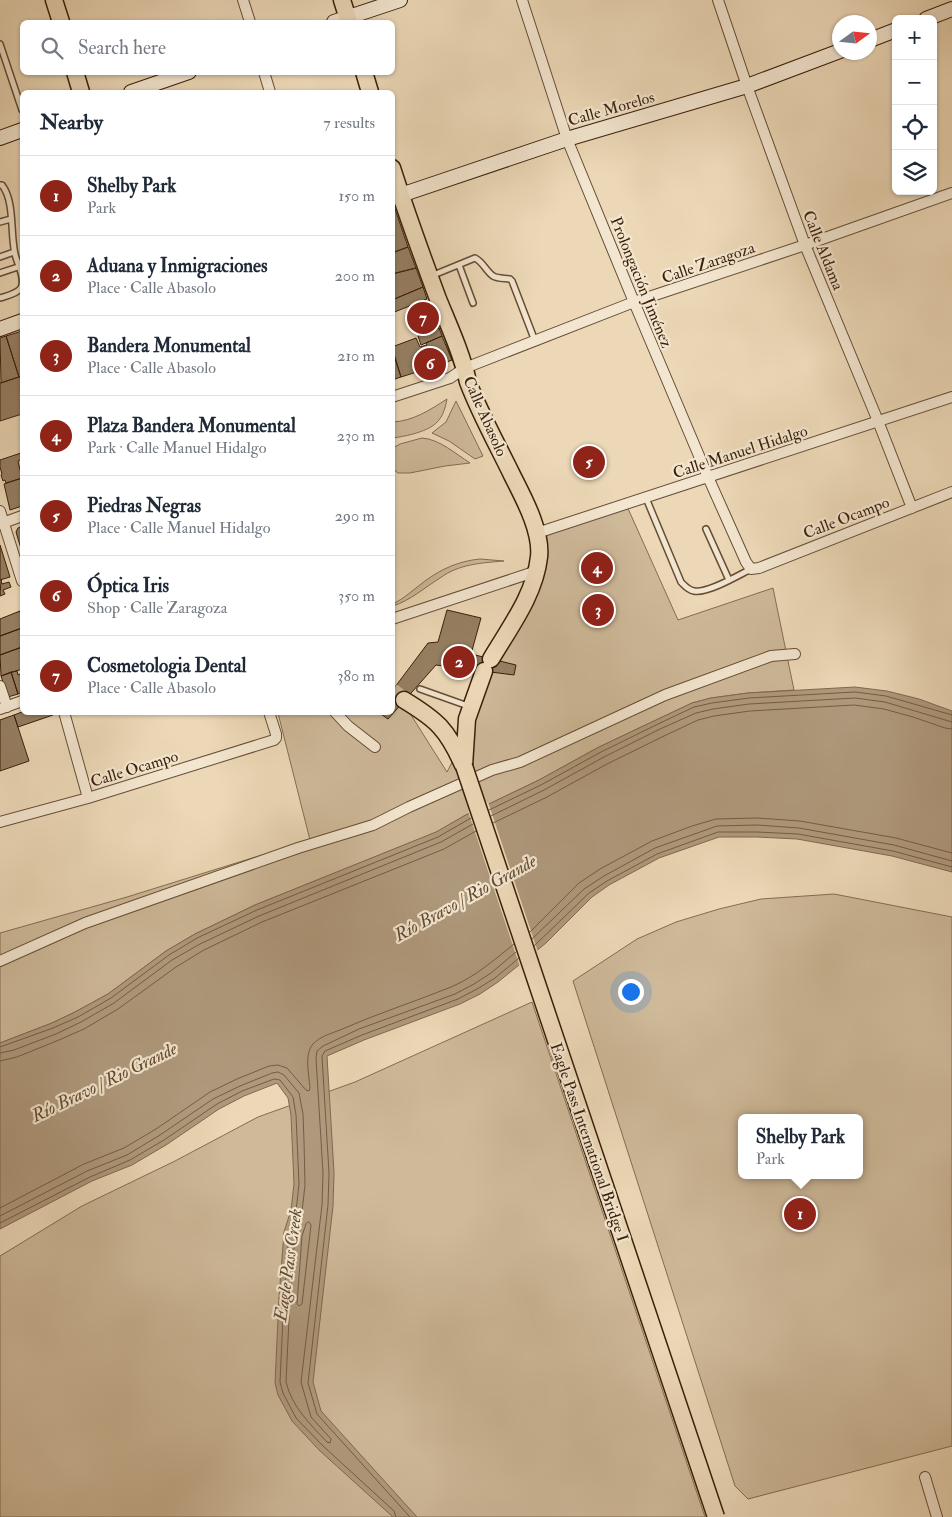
<!DOCTYPE html>
<meta charset="utf-8">
<style>
body{margin:0;font-family:"IM FELL Double Pica",serif;background:#f6f6f7;color:#1f2937}
.controls{position:absolute;right:15px;top:15px;display:grid;overflow:hidden;border-radius:8px;box-shadow:0 1px 4px #0004}
.controls button{width:45px;height:45px;display:grid;place-items:center;padding:0;border:0;border-bottom:1px solid #e0e1e3;background:#fff;color:#1f2937;font:25px sans-serif}
.compass{position:absolute;left:832px;top:15px;width:45px;height:45px;border-radius:50%;background:#fff;box-shadow:0 1px 4px #0004;rotate:75deg}
.you{position:absolute;left:630px;top:991px;width:18px;height:18px;margin:-12px;border:4px solid #fff;border-radius:50%;background:#1a73e8;box-shadow:0 0 0 8px #1a73e833}
.badge{display:grid;place-items:center;width:32px;height:32px;border-radius:50%;background:#8f2418;color:#fff;font-size:16px;font-weight:700}
.pin{position:absolute;translate:-50% -50%;border:2px solid #fff;box-shadow:0 1px 5px #0006}
.popup{position:absolute;left:738px;top:1114px;width:125px;height:65px;box-sizing:border-box;display:grid;place-content:center;border-radius:8px;background:#fff;filter:drop-shadow(0 1px 4px #0005);font-size:16px;white-space:nowrap;color:#747a83}
.popup b{font-size:19px;color:#1f2937}
.popup::after{content:'';position:absolute;left:50%;top:100%;margin-left:-10px;border:10px solid transparent;border-top-color:#fff}
.list{margin:0;padding:0;list-style:none}
h2{display:flex;justify-content:space-between;align-items:center;height:65px;margin:0;padding:0 20px;font-size:21px}
h2 small{font-size:16px;font-weight:400;color:#747a83}
.list li{display:grid;grid-template-columns:32px 1fr auto;gap:15px;align-items:center;box-sizing:border-box;height:80px;padding:0 20px;border-top:1px solid #e0e1e3}
.list b{display:block;font-size:19px;white-space:nowrap}
.list p{margin:0;font-size:16px;white-space:nowrap;color:#747a83}
.list em{font-size:16px;font-style:normal;color:#747a83}
.icon{flex:none;width:28px;height:28px;fill:none;stroke:currentColor;stroke-width:2;stroke-linecap:round;stroke-linejoin:round}
.map{position:relative;flex:none;width:952px;height:1517px;overflow:hidden}
.search{position:absolute;background:#fff;box-shadow:0 1px 4px #0004;left:20px;top:20px;width:375px;height:55px;display:flex;align-items:center;gap:12px;box-sizing:border-box;padding:0 18px;border-radius:8px;color:#747a83;font-size:19px}
.panel{position:absolute;background:#fff;box-shadow:0 1px 4px #0004;left:20px;top:90px;width:375px;height:625px;border-radius:8px}
.map>svg:first-child{display:block}
.green{fill:#ceb999;stroke:#846c51;fill-rule:evenodd}
.water{fill:#af997c;stroke:#80684e}
.pier{fill:#ecd8b7}
.lines{fill:none;stroke-linecap:round;stroke-linejoin:round}
.shore{stroke:#745c42;stroke-width:1}
.building{fill:#967f63;stroke:#391f09}
.primary-tunnel{stroke:#c8b394;stroke-width:16;stroke-dasharray:16 8;stroke-linecap:butt}
.lane-casing{stroke:#664d34;stroke-width:8}
.street-casing{stroke:#664d34;stroke-width:12}
.secondary-casing{stroke:#391f09;stroke-width:16}
.primary-casing{stroke:#391f09;stroke-width:19}
.lane{stroke:#f3e6d0;stroke-width:5}
.street{stroke:#f3e6d0;stroke-width:10}
.secondary{stroke:#f3e6d0;stroke-width:14}
.primary{stroke:#ecd8b7;stroke-width:16}
.primary-bridge-casing{stroke:#391f09;stroke-width:19;stroke-linecap:butt}
.primary-bridge{stroke:#ecd8b7;stroke-width:16}
.labels{text-anchor:middle;stroke-width:4.5;stroke-linejoin:round;paint-order:stroke}
.street-label{font-size:16px;fill:#391f09;stroke:#f3e6d0}
.water-label{font-size:18px;font-style:italic;fill:#624a31;stroke:#f3e6d0}
</style>
<div class="map">
<svg width="952" height="1517" viewBox="0 0 952 1517">
<rect width="100%" height="100%" fill="#ecd8b7"/>
<filter id="stains"><feTurbulence type="fractalNoise" baseFrequency=".004" numOctaves="4"/><feColorMatrix values="0 0 0 0 .2 0 0 0 0 .09 0 0 0 0 .02 0 0 0 .5 -.17"/></filter>
<radialGradient id="worn" r=".72"><stop offset=".6" stop-color="#630" stop-opacity="0"/><stop offset="1" stop-color="#630" stop-opacity=".3"/></radialGradient>
<!-- green -->
<path class="green" d="M 447,399 C 443,422 434,428 413,434 C 406,436 399,437 393,438 L 393,422 C 413,421 430,410 447,399 Z
M 456,401 L 483,456 L 475,459 L 449,441 L 432,433 L 446,422 Z
M 422,438 C 439,439 456,454 470,463 L 445,466 L 410,473 L 398,473 L 393,469 L 393,448 L 400,444 Z
M 626,504 L 678,620 L 773,588 L 794,690 L 748,693 L 711,698 L 692,703 L 599,747 L 539,780 L 464,816 L 437,832 L 255,905 L 195,934 L 166,951 L 108,994 L 75,1012 L 52,1023 L 0,1043 L 0,933 L 127,897 L 310,840 L 278,713 L 392,712 L 399,696 L 447,772 L 461,745 L 463,717 L 537,576 L 535,534 Z
M 480,559 L 504,561 C 481,563 459,564 440,578 C 424,588 411,600 393,606 L 393,604 C 405,598 414,589 425,581 C 441,569 459,561 480,559 Z
M 834,894 L 952,917 L 952,1446 L 748,1499 L 735,1486 L 573,981 L 637,939 L 676,922 L 719,909 L 761,899 ZM 741,1118 L 859,1118 L 859,1175 L 741,1175 Z
M 532,1002 L 705,1517 L 0,1517 L 0,1256 L 82,1206 L 175,1161 L 258,1117 L 355,1082 Z"/>
<!-- water -->
<path class="water" d="M 855,687 L 887,691 L 919,699 L 952,711 L 952,872 L 892,856 L 797,839 L 757,837 L 719,837 L 659,858 L 609,885 L 592,897 L 546,943 L 498,982 L 480,994 L 460,1004 L 364,1040 L 327,1056 L 334,1173 L 333,1206 L 313,1382 L 321,1411 L 417,1517 L 393,1517 L 319,1450 L 292,1421 L 278,1395 L 275,1383 L 279,1297 L 284,1232 L 291,1210 L 294,1184 L 291,1115 L 288,1098 L 277,1083 L 244,1096 L 219,1109 L 166,1145 L 132,1165 L 92,1181 L 0,1229 L 0,1043 L 52,1023 L 75,1012 L 108,994 L 166,951 L 195,934 L 255,905 L 436,832 L 464,816 L 539,780 L 599,747 L 692,703 L 711,698 L 748,693 Z"/>
<!-- pier -->
<path class="pier" d="M 488,802 L 538,952 L 520,967 L 468,811 Z"/>
<g class="lines">
<!-- shore -->
<path class="shore" d="M 489,810 L 541,785 L 601,752 L 658,724 L 694,707 L 712,703 L 749,698 L 855,692 L 886,696 L 952,715
M 491,816 L 544,790 L 604,757 L 660,729 L 696,713 L 713,709 L 749,704 L 855,698 L 885,702 L 952,722
M 493,823 L 547,797 L 607,764 L 664,736 L 698,720 L 714,716 L 750,711 L 854,705 L 884,709 L 913,717 L 945,728 L 952,729
M 530,932 L 579,883 L 600,869 L 652,841 L 692,826 L 716,819 L 757,818 L 800,821 L 896,838 L 952,853
M 532,939 L 584,889 L 604,876 L 655,848 L 717,826 L 757,825 L 799,828 L 894,845 L 952,861
M 534,946 L 589,893 L 607,881 L 657,854 L 718,832 L 757,832 L 798,834 L 893,851 L 952,867
M 0,1047 L 53,1028 L 78,1017 L 111,998 L 169,955 L 197,938 L 257,910 L 438,837 L 471,818
M 0,1053 L 14,1050 L 56,1034 L 81,1022 L 114,1003 L 172,960 L 200,944 L 259,916 L 441,842 L 473,824
M 0,1061 L 17,1057 L 59,1040 L 84,1029 L 118,1009 L 176,967 L 204,950 L 262,922 L 444,849 L 476,831
M 0,1208 L 84,1164 L 124,1148 L 156,1129 L 210,1092 L 237,1079 L 269,1066 L 278,1065 L 287,1068 L 306,1090 L 309,1091 L 310,1088 C 309,1075 304,1054 313,1044 C 319,1037 332,1033 340,1030 C 376,1014 414,1002 451,987 C 475,977 494,960 514,944
M 0,1216 L 87,1171 L 127,1155 L 160,1135 L 213,1099 L 240,1086 L 272,1073 L 278,1072 L 284,1075 L 299,1093 L 303,1114 L 304,1141 L 305,1185 L 302,1212 L 295,1235 L 290,1298 L 286,1382 C 292,1407 310,1424 327,1442 L 330,1443 L 331,1439 L 311,1417 L 301,1382 L 322,1205 L 323,1173 L 316,1058 L 317,1051 L 323,1046 L 359,1029 L 455,994 L 474,984 L 491,973 L 516,952
M 309,1222 L 311,1225 L 302,1304 L 299,1306 L 297,1304 L 302,1236 L 306,1224 Z
M 0,1223 L 90,1177 L 130,1160 L 164,1140 L 217,1104 L 242,1091 L 274,1079 L 280,1080 L 293,1097 L 296,1115 L 299,1184 L 296,1211 L 289,1233 L 284,1297 L 280,1382 L 283,1393 L 296,1418 L 323,1446 L 394,1511 L 396,1517
M 410,1517 L 317,1414 L 308,1383 L 328,1205 L 329,1173 L 322,1056 L 325,1051 L 362,1035 L 458,999 L 477,989 L 495,978 L 519,958"/>
</g>
<!-- building -->
<path class="building" d="M 392,206 L 394,206 L 408,247 L 392,253 Z
M 408,247 L 416,268 L 392,274 L 392,253 Z
M 416,268 L 423,287 L 392,300 L 392,274 Z
M 423,287 L 427,299 L 392,313 L 392,300 Z
M 429,303 L 439,328 L 423,335 L 419,325 L 416,326 L 409,311 Z
M 439,328 L 442,336 L 421,345 L 418,336 Z
M 22,331 L 22,376 L 19,377 L 6,336 Z
M 6,336 L 19,377 L 1,383 L 0,338 Z
M 442,336 L 452,360 L 421,372 L 420,371 L 401,377 L 392,347 L 416,338 L 420,347 L 427,345 L 426,343 Z
M 392,350 L 401,377 L 392,380 Z
M 22,376 L 22,414 L 0,421 L 0,383 Z
M 21,453 L 22,459 L 18,461 L 22,478 L 6,483 L 5,480 L 3,481 L 1,475 L 2,474 L 0,467 L 0,460 Z
M 22,478 L 22,506 L 10,510 L 4,484 Z
M 22,526 L 22,552 L 16,532 L 18,528 Z
M 0,545 L 10,577 L 0,580 Z
M 1,580 L 2,584 L 9,582 L 11,587 L 3,590 L 5,594 L 0,596 Z
M 447,610 L 481,618 L 471,654 L 516,665 L 514,675 L 436,665 L 388,719 L 378,712 L 392,712 L 392,691 L 428,643 L 438,642 Z
M 20,611 L 22,619 L 22,628 L 0,636 L 0,619 Z
M 22,628 L 22,647 L 0,655 L 0,636 Z
M 22,647 L 22,669 L 1,676 L 0,655 Z
M 17,671 L 18,675 L 22,673 L 22,692 L 18,694 L 11,672 Z
M 11,672 L 18,694 L 8,697 L 1,676 Z
M 22,712 L 52,712 L 53,715 L 18,727 L 14,715 Z
M 14,715 L 29,761 L 0,771 L 0,720 Z"/>
<g class="lines">
<!-- primary-tunnel -->
<path class="primary-tunnel" d="M 392,691 L 404,700"/>
<!-- lane casing -->
<g class="lane-casing">
<path id="lane" d="M 0,44 L 22,110
M 0,185 L 2,185 C 15,202 10,233 15,254 C 17,263 26,279 21,288 C 17,294 6,296 0,298
M 0,222 L 11,219
M 0,257 L 14,252
M 459,265 L 473,303
M 0,273 L 18,267
M 431,276 L 475,258 C 483,262 486,271 493,276 C 498,279 505,278 510,279 L 512,281 L 535,341
M 646,498 L 681,582 C 685,586 688,590 694,591 C 707,594 739,575 751,569
M 706,529 L 729,580
M 420,689 L 468,706"/>
</g>
<!-- street casing -->
<g class="street-casing">
<path id="street" d="M 243,0 L 250,22
M 522,0 L 567,139 L 634,302 L 708,477 L 746,562 L 751,569 L 759,568 L 952,492
M 718,0 L 747,86 L 805,245 L 878,421 L 912,508
M 264,72 L 270,92
M 392,397 L 450,378 L 465,368 L 634,302 L 805,245 L 952,193
M 0,511 L 22,581
M 0,524 L 22,516
M 537,533 L 952,397
M 392,619 L 537,571
M 0,686 L 7,707
M 0,709 L 22,701
M 64,712 L 88,798
M 335,712 L 348,726 L 375,747
M 0,822 L 88,798 L 274,740 L 276,738 L 276,734 L 269,712
M 0,961 L 85,923 L 298,848 L 373,825 L 409,807 L 492,770 L 520,762 L 665,695 L 771,656 L 795,654
M 925,1477 L 937,1517"/>
</g>
<!-- secondary casing -->
<g class="secondary-casing">
<path id="secondary" d="M 926,19 L 952,9
M 334,22 L 400,0
M 870,40 L 896,30
M 131,92 L 189,72
M 0,138 L 22,130
M 392,198 L 567,139 L 747,86 L 840,51
M 0,329 L 22,321"/>
</g>
<!-- primary casing -->
<g class="primary-casing">
<path id="primary" d="M 54,0 L 61,22
M 342,0 L 349,22
M 75,72 L 81,92
M 364,72 L 370,92
M 392,168 C 406,212 422,256 438,299 C 449,326 462,354 468,382 C 480,414 497,444 512,475 C 523,497 542,531 539,557 C 535,594 510,627 491,659
M 404,700 C 437,720 447,729 463,765
M 464,766 L 467,719 L 484,671"/>
</g>
<!-- lane -->
<use href="#lane" class="lane"/>
<!-- street -->
<use href="#street" class="street"/>
<!-- secondary -->
<use href="#secondary" class="secondary"/>
<!-- primary -->
<use href="#primary" class="primary"/>
<!-- primary-bridge casing -->
<g class="primary-bridge-casing">
<path id="primary-bridge" d="M 464,766 L 716,1517"/>
</g>
<!-- primary-bridge -->
<use href="#primary-bridge" class="primary-bridge"/>
</g>
<g class="labels">
<!-- street labels -->
<g class="street-label">
<text transform="translate(611 108) rotate(-16)" y="6">Calle Morelos</text>
<text transform="translate(824 250) rotate(68)" y="6">Calle Aldama</text>
<text transform="translate(708 262) rotate(-19)" y="6">Calle Zaragoza</text>
<text transform="translate(642 282) rotate(68)" y="6">Prolongación Jiménez</text>
<text transform="translate(486 416) rotate(66)" y="6">Calle Abasolo</text>
<text transform="translate(740 451) rotate(-18)" y="6">Calle Manuel Hidalgo</text>
<text transform="translate(846 517) rotate(-21)" y="6">Calle Ocampo</text>
<text transform="translate(134 768) rotate(-17)" y="6">Calle Ocampo</text>
<text transform="translate(590 1142) rotate(71)" y="6">Eagle Pass International Bridge I</text>
</g>
<!-- water labels -->
<g class="water-label">
<text transform="translate(465 898) rotate(-29)" y="6">Río Bravo / Rio Grande</text>
<text transform="translate(104 1082) rotate(-26)" y="6">Río Bravo / Rio Grande</text>
<text transform="translate(288 1265) rotate(-82)" y="6">Eagle Pass Creek</text>
</g>
</g>
<rect width="100%" height="100%" filter="url(#stains)"/>
<rect width="100%" height="100%" fill="url(#worn)"/>
</svg>
<div class="controls">
<button>+</button>
<button>−</button>
<button><svg class="icon" aria-label="locate" viewBox="0 0 24 24"><circle cx="12" cy="12" r="6"/><path d="M12 2v4M12 18v4M2 12h4M18 12h4"/></svg></button>
<button><svg class="icon" aria-label="layers" viewBox="0 0 24 24"><path d="M12 4l9 5-9 5-9-5zM3 14l9 5 9-5"/></svg></button>
</div>
<svg class="compass" viewBox="-18 -18 36 36"><path d="M0-13l5 13h-10z" fill="#e53935"/><path d="M0 13l5-13h-10z" fill="#747a83"/></svg>
<div class="you"></div>
<div class="pin badge" style="left:800px;top:1214px">1</div>
<div class="popup"><b>Shelby Park</b>Park</div>
<div class="pin badge" style="left:459px;top:662px">2</div>
<div class="pin badge" style="left:598px;top:610px">3</div>
<div class="pin badge" style="left:597px;top:568px">4</div>
<div class="pin badge" style="left:589px;top:462px">5</div>
<div class="pin badge" style="left:430px;top:364px">6</div>
<div class="pin badge" style="left:423px;top:318px">7</div>
<div class="search"><svg class="icon" aria-label="search" viewBox="0 0 24 24"><circle cx="10" cy="10" r="6"/><path d="M15 15l6 6"/></svg>Search here</div>
<section class="panel">
<h2>Nearby<small>7 results</small></h2>
<ul class="list">
<li><span class="badge">1</span><div><b>Shelby Park</b><p>Park</p></div><em>150 m</em></li>
<li><span class="badge">2</span><div><b>Aduana y Inmigraciones</b><p>Place · Calle Abasolo</p></div><em>200 m</em></li>
<li><span class="badge">3</span><div><b>Bandera Monumental</b><p>Place · Calle Abasolo</p></div><em>210 m</em></li>
<li><span class="badge">4</span><div><b>Plaza Bandera Monumental</b><p>Park · Calle Manuel Hidalgo</p></div><em>230 m</em></li>
<li><span class="badge">5</span><div><b>Piedras Negras</b><p>Place · Calle Manuel Hidalgo</p></div><em>290 m</em></li>
<li><span class="badge">6</span><div><b>Óptica Iris</b><p>Shop · Calle Zaragoza</p></div><em>350 m</em></li>
<li><span class="badge">7</span><div><b>Cosmetologia Dental</b><p>Place · Calle Abasolo</p></div><em>380 m</em></li>
</ul>
</section>
</div>
